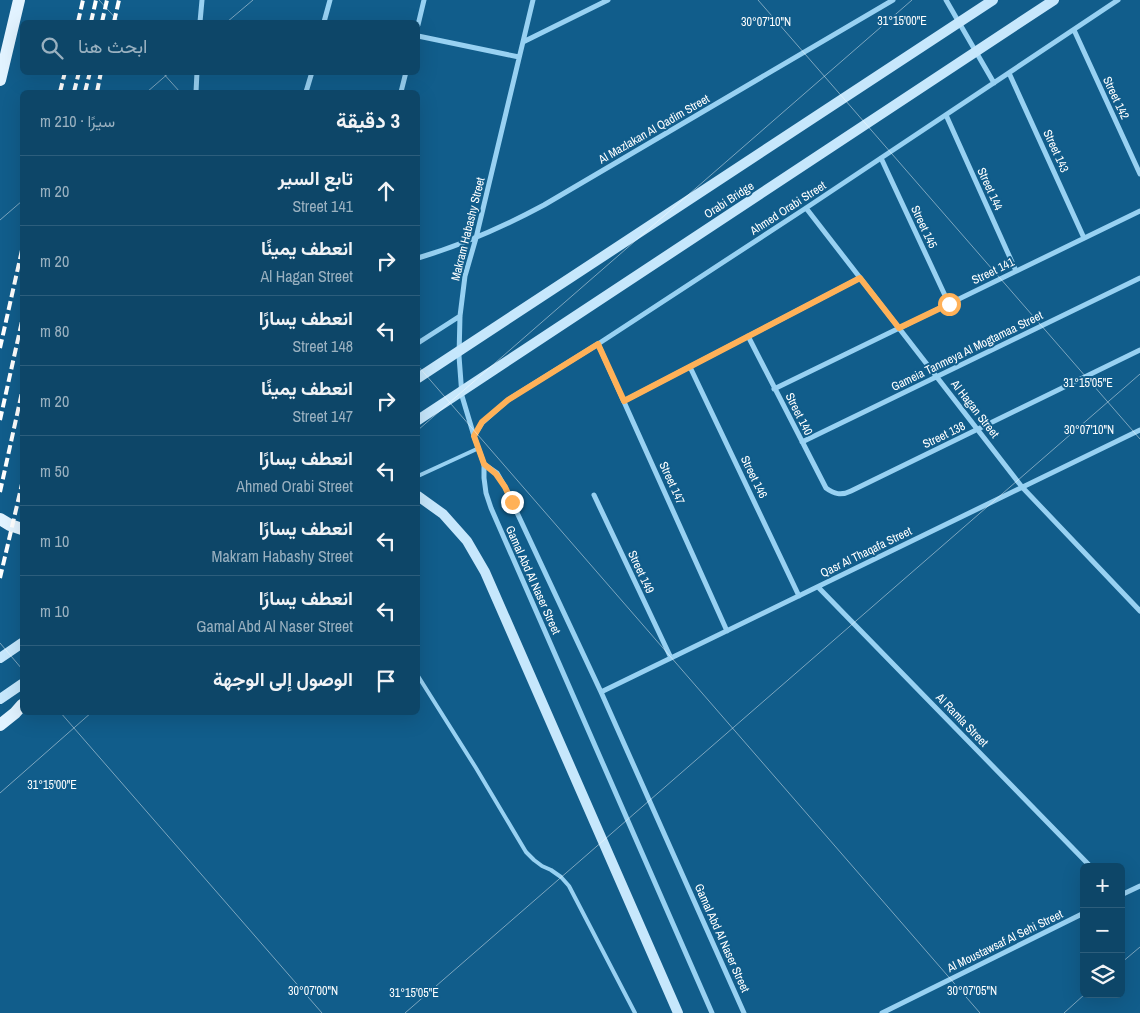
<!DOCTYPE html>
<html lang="ar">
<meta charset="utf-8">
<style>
body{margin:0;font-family:"Archivo Narrow",Vazirmatn,sans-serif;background:#1b5071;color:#f1f3f6;direction:rtl}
.controls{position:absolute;right:15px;bottom:15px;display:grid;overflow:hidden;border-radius:8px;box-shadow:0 5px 20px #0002}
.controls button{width:45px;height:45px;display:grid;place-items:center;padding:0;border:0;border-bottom:1px solid #2d5e7c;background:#0d4668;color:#f1f3f6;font:25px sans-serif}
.stop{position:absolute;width:15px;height:15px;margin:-11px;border:4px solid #ffb158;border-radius:50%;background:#fff}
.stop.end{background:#ffb158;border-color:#fff;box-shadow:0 1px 5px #0008}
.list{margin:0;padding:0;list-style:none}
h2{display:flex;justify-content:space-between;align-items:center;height:65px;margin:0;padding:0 20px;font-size:21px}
h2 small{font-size:16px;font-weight:400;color:#9ab1c0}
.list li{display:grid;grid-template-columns:32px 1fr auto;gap:15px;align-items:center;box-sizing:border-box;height:70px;padding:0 20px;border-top:1px solid #2d5e7c}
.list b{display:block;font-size:19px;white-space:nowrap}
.list p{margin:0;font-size:16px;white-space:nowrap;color:#9ab1c0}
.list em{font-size:16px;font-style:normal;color:#9ab1c0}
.icon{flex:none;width:28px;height:28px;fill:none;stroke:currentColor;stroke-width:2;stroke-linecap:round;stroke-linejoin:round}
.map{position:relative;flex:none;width:1140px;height:1013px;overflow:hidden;direction:ltr}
.search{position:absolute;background:#0d4668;box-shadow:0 5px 20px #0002;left:20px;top:20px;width:400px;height:55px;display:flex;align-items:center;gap:12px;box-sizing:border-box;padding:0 18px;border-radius:8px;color:#9ab1c0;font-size:19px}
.panel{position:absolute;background:#0d4668;box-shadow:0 5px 20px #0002;left:20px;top:90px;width:400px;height:625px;border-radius:8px;direction:rtl}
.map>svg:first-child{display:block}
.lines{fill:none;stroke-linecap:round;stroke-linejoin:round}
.lane{stroke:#98d1f2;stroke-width:4}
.street{stroke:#98d1f2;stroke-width:5}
.secondary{stroke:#c6e7fc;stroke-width:10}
.primary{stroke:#e2f3ff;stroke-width:12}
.rail{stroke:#fff;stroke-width:4;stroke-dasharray:9 4;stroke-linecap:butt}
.route{stroke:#ffb158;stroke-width:6}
.ticks{fill:none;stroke:#fff;stroke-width:1;stroke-opacity:0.45}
.labels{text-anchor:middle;stroke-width:4;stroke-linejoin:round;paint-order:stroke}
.street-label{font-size:12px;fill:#fff;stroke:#115d8b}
.ticks-label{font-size:12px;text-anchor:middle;fill:#fff;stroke:#115d8b;stroke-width:4;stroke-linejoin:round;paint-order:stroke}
</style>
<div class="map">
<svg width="1140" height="1013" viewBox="0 0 1140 1013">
<rect width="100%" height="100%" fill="#115d8b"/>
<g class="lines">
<!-- lane -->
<path class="lane" d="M 418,476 L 479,448
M 418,676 L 476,768 L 526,852 L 534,860 L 542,866 L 551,870 L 561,877 L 569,886 L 635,1013"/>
<!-- street -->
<path class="street" d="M 533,0 L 476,238 L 465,276 L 460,316 L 459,356 L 462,396 L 474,436 L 484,464 L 484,478 L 486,493 L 491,508 L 712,1013
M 946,0 L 994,83
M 200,22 L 202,0
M 324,22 L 330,0
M 418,25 L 424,0
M 1074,30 L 1140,174
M 418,36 L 519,57
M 523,42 L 608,0
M 1009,73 L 1084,238
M 196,92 L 197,72
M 306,92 L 312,72
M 401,92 L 406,72
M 946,115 L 1016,271
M 881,158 L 949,304
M 806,208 L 1022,487 L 1140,611
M 418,258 C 462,245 503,227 544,205 L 893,0
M 748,336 L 826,488 C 834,494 841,496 851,491 L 1140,350
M 418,343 L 460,316
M 598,344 L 727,631
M 690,367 L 799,596
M 774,389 L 1140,211
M 624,401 L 860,278
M 474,436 L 482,423 L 508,400 L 522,391 L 598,344 L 806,208 L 1118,0
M 802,442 L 1140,278
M 484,464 L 497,473 L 505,487 L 601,692 L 744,1013
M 594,495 L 671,658
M 818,587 L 1091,867
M 601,692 L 1140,430
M 1121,895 L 1140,886
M 882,1013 L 1084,913"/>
<!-- secondary -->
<path class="secondary" d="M 418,378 L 993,0
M 418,420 L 1054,0
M 418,496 L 443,514 L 467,541 L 485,572 L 678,1013
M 0,658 L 22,643
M 0,699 L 22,684"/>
<!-- primary -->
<path class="primary" d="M 0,80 L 19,0
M 0,519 L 10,525 L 22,529
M 0,725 L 15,713 L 22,705"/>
<!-- rail -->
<path class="rail" d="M 78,22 L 83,0
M 91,22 L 96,0
M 102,22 L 107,0
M 114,22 L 119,0
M 60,92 L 65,72
M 74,92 L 79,72
M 85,92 L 90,72
M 97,92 L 101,72
M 0,348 L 22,250
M 0,420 L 22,321
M 0,492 L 22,392
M 0,578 L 22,484"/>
</g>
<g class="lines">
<!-- route -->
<path class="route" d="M 512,502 L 505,487 L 496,474 L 484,464 L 474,436 L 482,422 L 508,400 L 598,344 L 624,401 L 860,278 L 899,328 L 949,304"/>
</g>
<!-- ticks -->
<path class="ticks" d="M 99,0 L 119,22M 758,0 L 1140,439M 227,22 L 253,0M 162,72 L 180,92M 147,92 L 170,72M 0,220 L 22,201M 418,366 L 980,1013M 418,430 L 912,0M 0,643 L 22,669M 60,712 L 322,1013M 0,793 L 92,712M 1121,963 L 1140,947M 405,1013 L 1140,374M 1064,1013 L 1085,994"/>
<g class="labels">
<!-- street labels -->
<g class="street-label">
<text transform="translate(1116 98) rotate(65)" y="4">Street 142</text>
<text transform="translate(654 129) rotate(-30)" y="4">Al Mazlakan Al Qadim Street</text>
<text transform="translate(1056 151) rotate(66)" y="4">Street 143</text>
<text transform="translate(990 189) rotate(66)" y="4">Street 144</text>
<text transform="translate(729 200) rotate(-33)" y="4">Orabi Bridge</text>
<text transform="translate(788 208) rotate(-33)" y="4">Ahmed Orabi Street</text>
<text transform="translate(924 227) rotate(65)" y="4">Street 145</text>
<text transform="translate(468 229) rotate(-76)" y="4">Makram Habashy Street</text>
<text transform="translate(993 271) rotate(-26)" y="4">Street 141</text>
<text transform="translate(967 351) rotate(-26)" y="4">Gameia Tanmeya Al Mogtamaa Street</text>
<text transform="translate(975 409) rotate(52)" y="4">Al Hagan Street</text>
<text transform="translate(799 414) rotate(63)" y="4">Street 140</text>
<text transform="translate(944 435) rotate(-26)" y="4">Street 138</text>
<text transform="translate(754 477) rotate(64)" y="4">Street 146</text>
<text transform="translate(672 483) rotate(66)" y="4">Street 147</text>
<text transform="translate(866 552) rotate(-26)" y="4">Qasr Al Thaqafa Street</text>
<text transform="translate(641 572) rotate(65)" y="4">Street 149</text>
<text transform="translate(533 580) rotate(66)" y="4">Gamal Abd Al Naser Street</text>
<text transform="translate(962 720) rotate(46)" y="4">Al Ramla Street</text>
<text transform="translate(722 938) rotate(66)" y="4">Gamal Abd Al Naser Street</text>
<text transform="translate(1005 941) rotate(-26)" y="4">Al Moustawsaf Al Sehi Street</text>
</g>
</g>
<g class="ticks-label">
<text x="902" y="25">31°15'00"E</text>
<text x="766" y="26">30°07'10"N</text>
<text x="1088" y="387">31°15'05"E</text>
<text x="1089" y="434">30°07'10"N</text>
<text x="52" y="789">31°15'00"E</text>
<text x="313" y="995">30°07'00"N</text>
<text x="972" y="995">30°07'05"N</text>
<text x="414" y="997">31°15'05"E</text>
</g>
</svg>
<div class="controls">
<button>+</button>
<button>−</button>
<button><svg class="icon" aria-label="layers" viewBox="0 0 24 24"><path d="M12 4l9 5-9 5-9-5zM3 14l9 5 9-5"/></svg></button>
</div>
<div class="stop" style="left:949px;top:304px"></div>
<div class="stop end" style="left:512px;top:502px"></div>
<div class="search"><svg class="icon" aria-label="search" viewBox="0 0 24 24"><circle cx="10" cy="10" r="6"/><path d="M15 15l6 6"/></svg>ابحث هنا</div>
<section class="panel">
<h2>3 دقيقة<small>سيرًا · 210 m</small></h2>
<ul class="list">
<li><svg class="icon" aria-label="ahead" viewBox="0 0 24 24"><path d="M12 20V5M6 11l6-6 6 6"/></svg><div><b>تابع السير</b><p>Street 141</p></div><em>20 m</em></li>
<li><svg class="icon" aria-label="right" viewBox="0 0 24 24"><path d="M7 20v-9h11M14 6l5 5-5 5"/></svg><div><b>انعطف يمينًا</b><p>Al Hagan Street</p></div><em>20 m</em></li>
<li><svg class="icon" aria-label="left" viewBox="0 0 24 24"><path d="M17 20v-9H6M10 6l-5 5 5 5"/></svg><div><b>انعطف يسارًا</b><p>Street 148</p></div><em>80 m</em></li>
<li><svg class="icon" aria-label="right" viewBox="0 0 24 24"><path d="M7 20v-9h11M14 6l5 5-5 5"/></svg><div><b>انعطف يمينًا</b><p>Street 147</p></div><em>20 m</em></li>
<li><svg class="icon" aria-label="left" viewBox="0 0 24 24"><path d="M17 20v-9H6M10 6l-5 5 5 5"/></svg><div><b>انعطف يسارًا</b><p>Ahmed Orabi Street</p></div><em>50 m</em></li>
<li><svg class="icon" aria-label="left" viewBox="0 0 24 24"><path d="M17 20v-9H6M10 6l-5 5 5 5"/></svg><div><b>انعطف يسارًا</b><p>Makram Habashy Street</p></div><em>10 m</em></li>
<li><svg class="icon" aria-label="left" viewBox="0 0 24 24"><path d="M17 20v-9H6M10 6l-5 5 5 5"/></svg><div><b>انعطف يسارًا</b><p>Gamal Abd Al Naser Street</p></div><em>10 m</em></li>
<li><svg class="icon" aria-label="arrive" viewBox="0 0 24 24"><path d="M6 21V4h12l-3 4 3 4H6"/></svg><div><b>الوصول إلى الوجهة</b></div></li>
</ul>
</section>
</div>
